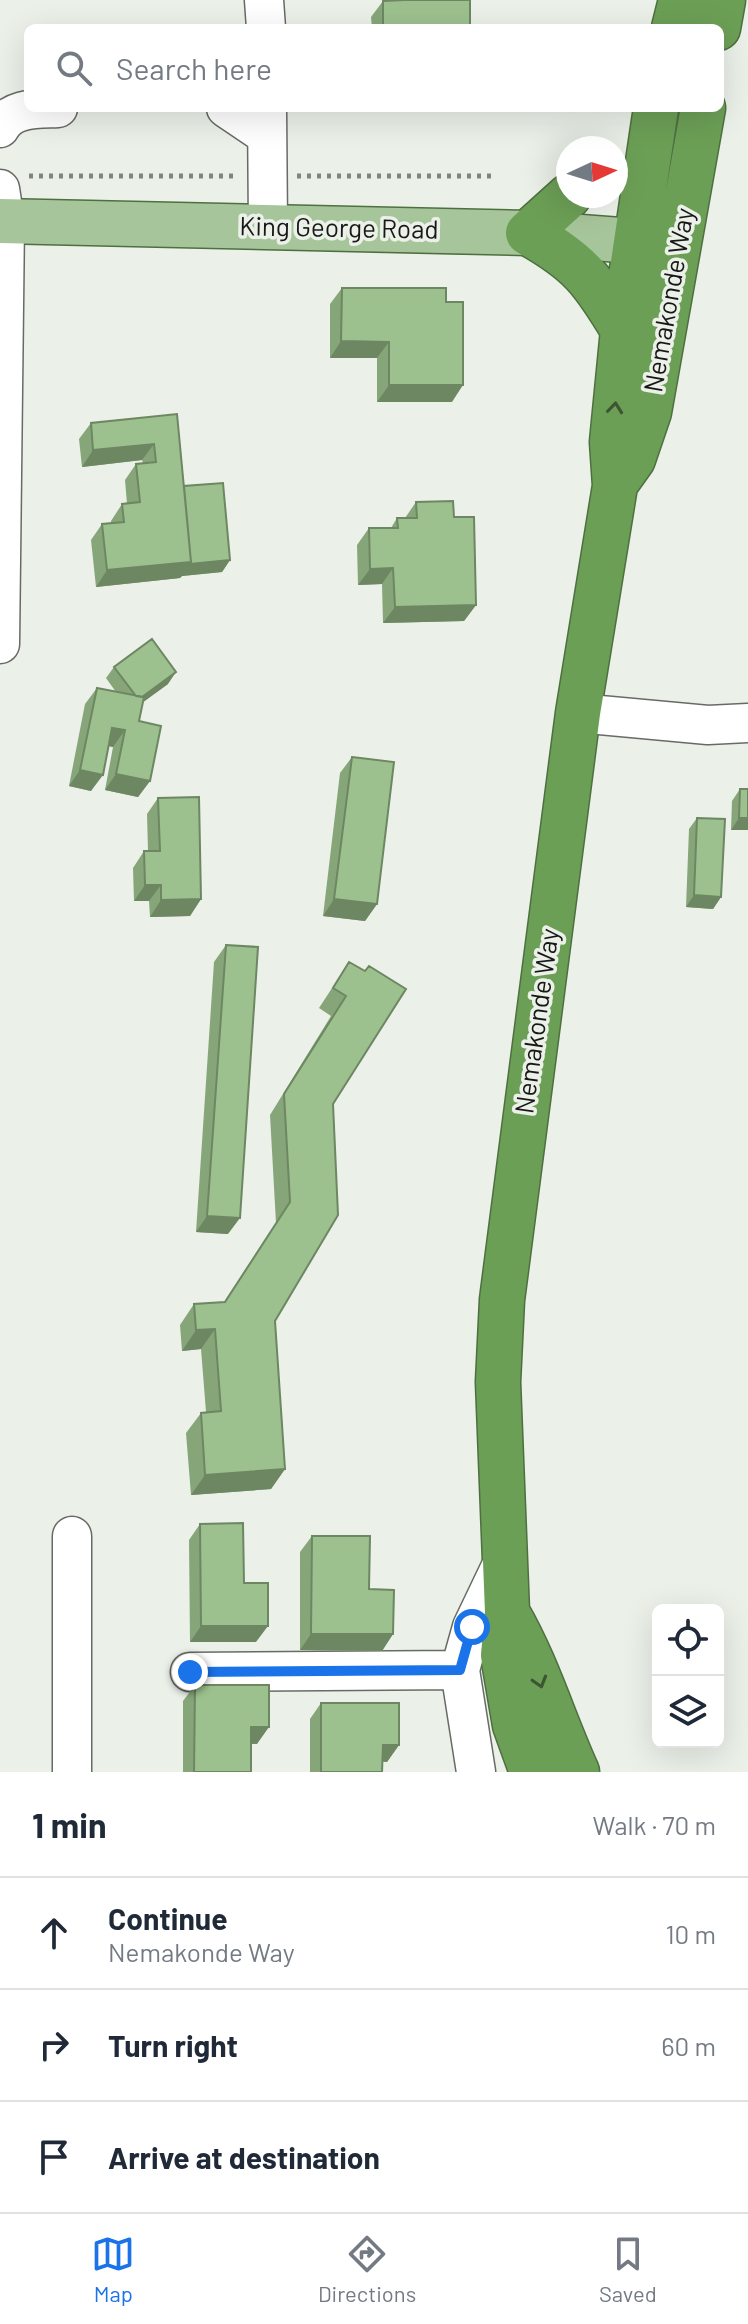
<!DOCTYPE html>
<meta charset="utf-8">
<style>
body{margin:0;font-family:Barlow,sans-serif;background:#f2f2f3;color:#1f2937}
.controls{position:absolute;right:24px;bottom:24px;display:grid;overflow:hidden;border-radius:12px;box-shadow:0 8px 32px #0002}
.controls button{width:72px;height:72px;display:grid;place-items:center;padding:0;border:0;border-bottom:2px solid #e0e1e3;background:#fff;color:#1f2937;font:40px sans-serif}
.compass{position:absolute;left:556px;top:136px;width:72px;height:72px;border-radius:50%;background:#fff;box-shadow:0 8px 32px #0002;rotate:86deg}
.stop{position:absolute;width:24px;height:24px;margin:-18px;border:6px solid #1a73e8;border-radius:50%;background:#fff}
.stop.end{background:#1a73e8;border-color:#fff;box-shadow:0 2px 8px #0008}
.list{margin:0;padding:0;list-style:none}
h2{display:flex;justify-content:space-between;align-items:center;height:104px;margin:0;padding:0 32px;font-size:34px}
h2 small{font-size:26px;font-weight:400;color:#747a83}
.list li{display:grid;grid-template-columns:52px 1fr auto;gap:24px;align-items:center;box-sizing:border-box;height:112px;padding:0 32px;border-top:2px solid #e0e1e3}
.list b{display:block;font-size:30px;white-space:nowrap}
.list p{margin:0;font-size:26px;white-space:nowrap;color:#747a83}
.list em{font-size:26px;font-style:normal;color:#747a83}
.icon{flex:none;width:44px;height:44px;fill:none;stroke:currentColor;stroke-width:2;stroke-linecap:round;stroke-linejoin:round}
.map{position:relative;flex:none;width:748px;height:1772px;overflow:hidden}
.search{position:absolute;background:#fff;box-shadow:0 8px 32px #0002;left:24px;right:24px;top:24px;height:88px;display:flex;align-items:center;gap:20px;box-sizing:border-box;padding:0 28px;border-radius:12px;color:#747a83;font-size:30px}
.sheet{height:440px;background:#fff}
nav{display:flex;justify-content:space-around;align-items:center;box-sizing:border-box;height:112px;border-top:2px solid #e0e1e3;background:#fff;font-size:22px;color:#747a83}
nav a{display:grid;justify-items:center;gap:4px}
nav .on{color:#1a73e8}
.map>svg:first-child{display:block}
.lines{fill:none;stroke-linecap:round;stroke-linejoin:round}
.minor-casing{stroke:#676b65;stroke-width:41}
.major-casing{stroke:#4e7040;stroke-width:47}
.highway-casing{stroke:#4e7040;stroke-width:47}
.path{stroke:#81847f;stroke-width:5;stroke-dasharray:4 6;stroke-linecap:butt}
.minor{stroke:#fff;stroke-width:38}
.major{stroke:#a7c59a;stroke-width:44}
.highway{stroke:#6c9f56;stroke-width:44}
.wall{fill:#86a67a}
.shaded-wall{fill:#6d8763}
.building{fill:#9cc18e;stroke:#6d8763;stroke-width:2}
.oneway{stroke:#3d5533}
.route{stroke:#1a73e8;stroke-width:10}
.labels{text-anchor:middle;stroke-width:7;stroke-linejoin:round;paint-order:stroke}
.street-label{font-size:26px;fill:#171816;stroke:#ebf0e9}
</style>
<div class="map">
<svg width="748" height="1772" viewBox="0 0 748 1772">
<rect width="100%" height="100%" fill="#ebf0e9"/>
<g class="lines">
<!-- minor casing -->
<g class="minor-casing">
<path id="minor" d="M 264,0 L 266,28
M 226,108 L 266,135
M 267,108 L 268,227
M 0,128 C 11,107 37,109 58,108
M 0,189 L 5,221 L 0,644
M 578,713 L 708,725 L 748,723
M 72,1536 L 72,1772
M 190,1672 L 460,1670
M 476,1772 L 460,1670 L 472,1627 L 504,1560"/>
</g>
<!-- major casing -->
<g class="major-casing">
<path id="major" d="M 0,221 L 528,233 L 673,244"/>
</g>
<!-- highway casing -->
<g class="highway-casing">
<path id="highway" d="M 674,28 L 681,0
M 718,28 L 723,0
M 569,196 L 528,233 C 580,262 593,280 623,330
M 618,480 L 633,459 L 649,412 L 703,108
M 508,1614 C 537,1664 553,1719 577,1772
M 532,1772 L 515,1725 L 503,1655 L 507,1612 L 498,1382 L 502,1300 L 578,713 L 615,486 L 612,442 L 623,330 L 656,108"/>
</g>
<!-- path -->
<path class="path" d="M 29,176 L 235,176
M 297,176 L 492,176"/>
<!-- minor -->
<use href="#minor" class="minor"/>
<!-- major -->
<use href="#major" class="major"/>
<!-- highway -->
<use href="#highway" class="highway"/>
</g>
<!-- wall -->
<path class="wall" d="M 393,0 L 470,0 L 470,28 L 372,28 L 371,17 L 383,1 Z
M 342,288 L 446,302 L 452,402 L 377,402 L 377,358 L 330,358 L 330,304 Z
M 177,414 L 184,486 L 230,560 L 222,572 L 182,576 L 180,578 L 96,587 L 91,540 L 102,524 L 111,523 L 111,521 L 122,504 L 127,504 L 125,480 L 136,464 L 143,463 L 142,460 L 82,467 L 79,439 L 91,423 Z
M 416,502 L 454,517 L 476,605 L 464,621 L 383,623 L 382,584 L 358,585 L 357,545 L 369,528 L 391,528 L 397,518 L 405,518 Z
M 114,667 L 168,684 L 143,702 L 139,721 L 150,781 L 138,797 L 105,790 L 113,747 L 108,746 L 91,791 L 69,786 L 85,704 L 97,688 L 116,692 L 106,678 Z
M 352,757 L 377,904 L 365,921 L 323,916 L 340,773 Z
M 740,789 L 748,789 L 748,830 L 731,830 L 732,801 Z
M 158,798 L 201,899 L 190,916 L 150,917 L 149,901 L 134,901 L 133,868 L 144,851 L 148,851 L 147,814 Z
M 697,818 L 721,897 L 713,909 L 686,907 L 689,829 Z
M 226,945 L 228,1234 L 196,1232 L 214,962 Z
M 349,962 L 333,1104 L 275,1321 L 285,1469 L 271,1489 L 191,1495 L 186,1433 L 201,1413 L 206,1412 L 201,1349 L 182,1351 L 180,1325 L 194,1304 L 224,1302 L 276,1223 L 270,1115 L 331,1016 L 319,1008 Z
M 200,1524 L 244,1583 L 256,1642 L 190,1642 L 189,1540 Z
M 312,1536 L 369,1589 L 393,1634 L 382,1651 L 300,1650 L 300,1552 Z
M 195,1685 L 257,1744 L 251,1744 L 251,1772 L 183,1772 L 183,1701 Z
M 321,1703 L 399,1745 L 387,1762 L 383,1761 L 382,1772 L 310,1772 L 310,1719 Z"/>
<!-- shaded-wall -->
<path class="shaded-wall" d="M 341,341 L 389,342 L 377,358 L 330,358 Z
M 389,385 L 463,385 L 452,402 L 377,402 Z
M 154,444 L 142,460 L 82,467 L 93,450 Z
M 230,560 L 222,572 L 182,576 L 180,578 L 96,587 L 107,570 L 191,562 Z
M 393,568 L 382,584 L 358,585 L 370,569 Z
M 476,605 L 464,621 L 383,623 L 395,607 Z
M 176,672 L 168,684 L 131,711 L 139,700 Z
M 112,728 L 125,730 L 113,747 L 101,744 Z
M 80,770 L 103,775 L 91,791 L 69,786 Z
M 116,774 L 150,781 L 138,797 L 105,790 Z
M 739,818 L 748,818 L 748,830 L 731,830 Z
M 145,885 L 161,885 L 149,901 L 134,901 Z
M 694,895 L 721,897 L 713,909 L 686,907 Z
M 201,899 L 190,916 L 150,917 L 161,900 Z
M 334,899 L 377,904 L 365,921 L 323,916 Z
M 207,1216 L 240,1218 L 228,1234 L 196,1232 Z
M 215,1329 L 201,1349 L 182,1351 L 196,1330 Z
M 285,1469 L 271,1489 L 191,1495 L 205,1475 Z
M 201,1626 L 268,1626 L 256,1642 L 190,1642 Z
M 311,1634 L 393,1634 L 382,1651 L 300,1650 Z
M 251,1727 L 269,1727 L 257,1744 L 240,1743 Z
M 383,1745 L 399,1745 L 387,1762 L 371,1761 Z"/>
<!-- building -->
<path class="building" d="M 405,0 L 470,0 L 470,28 L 383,28 L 383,1 Z
M 342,288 L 446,288 L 446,302 L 463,302 L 463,385 L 389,385 L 389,342 L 341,341 Z
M 177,414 L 191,562 L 107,570 L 102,524 L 124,522 L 122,504 L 140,502 L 136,464 L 156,462 L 154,444 L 93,450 L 91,423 Z
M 223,483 L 230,560 L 190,564 L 191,562 L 184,486 Z
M 453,501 L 454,517 L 474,517 L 476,605 L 395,607 L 393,568 L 370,569 L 369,528 L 398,528 L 397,518 L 417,518 L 416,502 Z
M 152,639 L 176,672 L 142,697 L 136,696 L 114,667 Z
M 97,688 L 144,697 L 139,721 L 161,726 L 150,781 L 116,774 L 125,730 L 112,728 L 103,775 L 80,770 Z
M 352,757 L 394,762 L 377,904 L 334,899 Z
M 740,789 L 748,789 L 748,818 L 739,818 Z
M 199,797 L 201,899 L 161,900 L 161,885 L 145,885 L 144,851 L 160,851 L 158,798 Z
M 697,818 L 725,819 L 721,897 L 694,895 Z
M 226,945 L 258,947 L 240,1218 L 207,1216 Z
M 349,962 L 365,971 L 369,966 L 406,989 L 333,1104 L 338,1215 L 275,1321 L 285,1469 L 205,1475 L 201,1413 L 221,1411 L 215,1329 L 196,1330 L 194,1304 L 225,1302 L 290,1202 L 284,1094 L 346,996 L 333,988 Z
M 243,1523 L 244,1583 L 268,1583 L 268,1626 L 201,1626 L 200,1524 Z
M 312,1536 L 370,1536 L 369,1589 L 394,1590 L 393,1634 L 311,1634 Z
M 195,1685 L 269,1685 L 269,1727 L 251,1727 L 251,1772 L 194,1772 Z
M 321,1703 L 399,1703 L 399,1745 L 383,1745 L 382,1772 L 321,1772 Z"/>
<!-- one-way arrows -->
<defs><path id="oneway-chevron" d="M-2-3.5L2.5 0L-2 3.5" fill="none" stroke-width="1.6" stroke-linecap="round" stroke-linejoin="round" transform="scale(2)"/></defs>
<g class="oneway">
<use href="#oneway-chevron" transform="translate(615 408) rotate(-84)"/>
<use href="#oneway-chevron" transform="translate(540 1682) rotate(73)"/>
</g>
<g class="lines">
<!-- route -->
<path class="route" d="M 190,1672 L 460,1670 L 472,1627"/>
</g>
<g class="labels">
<!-- street labels -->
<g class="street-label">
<text transform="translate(339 228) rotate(1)" y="9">King George Road</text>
<text transform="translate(669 300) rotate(-80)" y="9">Nemakonde Way</text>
<text transform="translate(537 1021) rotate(-82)" y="9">Nemakonde Way</text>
</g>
</g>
</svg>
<div class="controls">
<button><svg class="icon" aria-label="locate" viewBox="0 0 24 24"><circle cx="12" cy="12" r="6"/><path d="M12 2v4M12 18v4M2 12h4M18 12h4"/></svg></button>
<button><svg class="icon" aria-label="layers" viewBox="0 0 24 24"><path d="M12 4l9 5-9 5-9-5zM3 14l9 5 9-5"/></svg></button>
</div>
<svg class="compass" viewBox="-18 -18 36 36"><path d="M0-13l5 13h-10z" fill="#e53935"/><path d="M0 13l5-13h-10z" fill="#747a83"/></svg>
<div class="stop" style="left:472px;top:1627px"></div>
<div class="stop end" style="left:190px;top:1672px"></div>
<div class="search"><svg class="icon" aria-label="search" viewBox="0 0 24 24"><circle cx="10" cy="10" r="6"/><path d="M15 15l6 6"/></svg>Search here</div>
</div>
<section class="sheet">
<h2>1 min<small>Walk · 70 m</small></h2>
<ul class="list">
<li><svg class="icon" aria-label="ahead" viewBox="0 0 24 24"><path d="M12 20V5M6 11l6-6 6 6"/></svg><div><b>Continue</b><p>Nemakonde Way</p></div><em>10 m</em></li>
<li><svg class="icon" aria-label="right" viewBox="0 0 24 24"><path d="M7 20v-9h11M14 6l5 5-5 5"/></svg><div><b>Turn right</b></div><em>60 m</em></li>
<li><svg class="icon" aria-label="arrive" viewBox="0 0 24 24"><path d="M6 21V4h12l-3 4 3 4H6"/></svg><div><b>Arrive at destination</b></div></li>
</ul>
</section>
<nav>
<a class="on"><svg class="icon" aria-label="map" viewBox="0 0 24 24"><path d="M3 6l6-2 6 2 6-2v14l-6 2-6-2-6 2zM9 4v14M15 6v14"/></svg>Map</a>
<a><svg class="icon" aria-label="directions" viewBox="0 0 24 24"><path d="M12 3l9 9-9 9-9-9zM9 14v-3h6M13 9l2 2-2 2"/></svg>Directions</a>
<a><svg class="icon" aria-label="saved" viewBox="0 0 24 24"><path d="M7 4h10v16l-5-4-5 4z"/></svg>Saved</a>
</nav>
